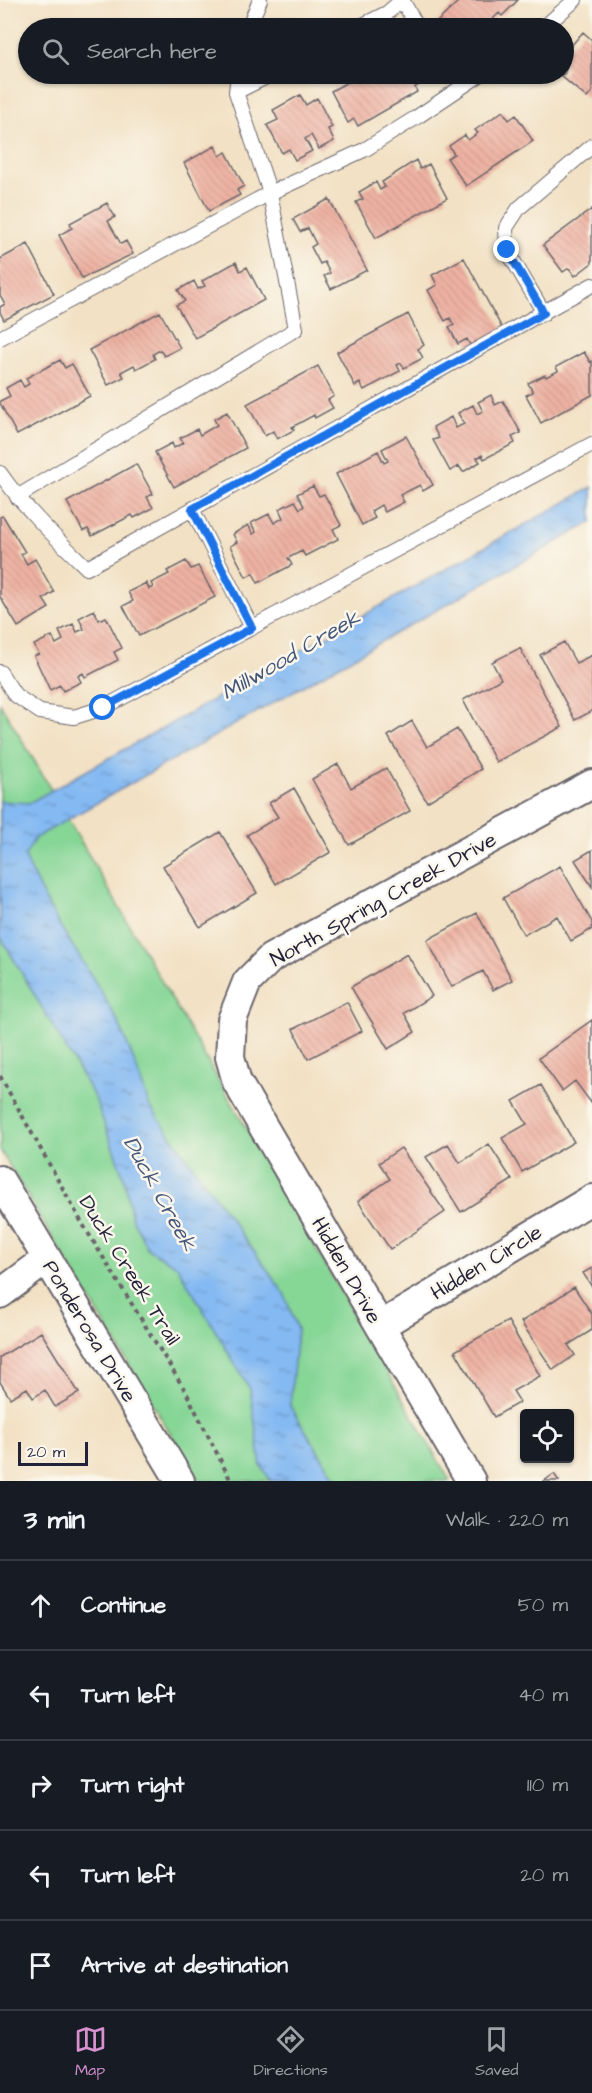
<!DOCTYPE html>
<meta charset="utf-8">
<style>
body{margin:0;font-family:"Architects Daughter",sans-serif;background:#242831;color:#f1f3f6}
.controls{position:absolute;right:18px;bottom:18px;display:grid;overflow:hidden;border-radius:6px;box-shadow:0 2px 4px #0004}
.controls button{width:54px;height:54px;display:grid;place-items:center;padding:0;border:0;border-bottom:2px solid #363941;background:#171b24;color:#f1f3f6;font:30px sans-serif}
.scale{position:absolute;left:18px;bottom:15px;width:70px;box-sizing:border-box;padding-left:6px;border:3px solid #22223b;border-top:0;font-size:16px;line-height:21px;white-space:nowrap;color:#22223b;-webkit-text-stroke:4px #fbf7ec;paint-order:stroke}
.stop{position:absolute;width:18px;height:18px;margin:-14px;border:4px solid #1a73e8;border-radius:50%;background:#fff}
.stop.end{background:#1a73e8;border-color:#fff;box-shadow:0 2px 6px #0008}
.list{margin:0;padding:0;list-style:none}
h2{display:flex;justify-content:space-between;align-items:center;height:78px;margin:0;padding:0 24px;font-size:26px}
h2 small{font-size:20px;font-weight:400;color:#9ea1a6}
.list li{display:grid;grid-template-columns:39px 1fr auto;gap:18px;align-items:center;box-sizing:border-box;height:90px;padding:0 24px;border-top:2px solid #363941}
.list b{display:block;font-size:22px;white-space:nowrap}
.list em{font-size:20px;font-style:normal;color:#9ea1a6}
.icon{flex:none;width:33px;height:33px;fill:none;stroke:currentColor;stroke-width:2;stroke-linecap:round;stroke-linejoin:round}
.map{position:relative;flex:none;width:592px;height:1481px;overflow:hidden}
.search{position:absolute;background:#171b24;box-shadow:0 2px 4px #0004;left:18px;right:18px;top:18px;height:66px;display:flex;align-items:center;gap:15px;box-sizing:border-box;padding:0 21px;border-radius:33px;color:#9ea1a6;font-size:22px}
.sheet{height:528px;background:#171b24}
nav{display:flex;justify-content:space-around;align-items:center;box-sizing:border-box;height:84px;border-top:2px solid #363941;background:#171b24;font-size:16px;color:#9ea1a6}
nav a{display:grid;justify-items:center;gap:3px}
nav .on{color:#d690ce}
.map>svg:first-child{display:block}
.green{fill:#86d696;stroke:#547c68;stroke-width:1.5}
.water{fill:url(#water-ripples);stroke:#536e96;stroke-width:1.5}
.building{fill:url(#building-back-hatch)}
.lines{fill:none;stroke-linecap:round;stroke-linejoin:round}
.lane-casing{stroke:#6b656b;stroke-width:16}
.street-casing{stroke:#6b656b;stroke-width:32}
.path{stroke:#6b656b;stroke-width:4;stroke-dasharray:4.5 4.5;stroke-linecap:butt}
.lane{stroke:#fff;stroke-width:14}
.street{stroke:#fff;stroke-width:28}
.route{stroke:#1a73e8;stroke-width:8}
.labels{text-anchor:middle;stroke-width:5;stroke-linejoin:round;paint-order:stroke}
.street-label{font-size:21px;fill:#22223b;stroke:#fbf7ec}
.water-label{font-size:22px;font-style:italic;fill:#44577b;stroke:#fbf7ec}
</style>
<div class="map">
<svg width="592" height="1481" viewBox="0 0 592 1481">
<defs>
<pattern id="water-ripples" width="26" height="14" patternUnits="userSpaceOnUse" patternTransform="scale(1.5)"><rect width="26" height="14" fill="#84b9f2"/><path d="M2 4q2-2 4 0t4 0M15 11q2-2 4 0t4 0" fill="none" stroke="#6c96c5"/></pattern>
<pattern id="building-back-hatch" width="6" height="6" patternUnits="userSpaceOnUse" patternTransform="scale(1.5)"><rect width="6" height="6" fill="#eeb2a3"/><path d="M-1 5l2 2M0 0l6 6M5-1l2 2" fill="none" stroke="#cc998d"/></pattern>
</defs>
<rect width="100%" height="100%" fill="#fbf7ec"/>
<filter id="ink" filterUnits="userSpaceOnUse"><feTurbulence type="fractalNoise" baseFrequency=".0167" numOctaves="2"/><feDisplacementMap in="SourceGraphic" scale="12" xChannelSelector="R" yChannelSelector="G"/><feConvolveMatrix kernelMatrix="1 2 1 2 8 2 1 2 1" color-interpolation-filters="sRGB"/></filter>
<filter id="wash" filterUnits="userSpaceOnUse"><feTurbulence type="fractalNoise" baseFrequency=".008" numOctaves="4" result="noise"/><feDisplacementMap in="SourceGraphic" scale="24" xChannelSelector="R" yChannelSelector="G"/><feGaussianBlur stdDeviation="1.35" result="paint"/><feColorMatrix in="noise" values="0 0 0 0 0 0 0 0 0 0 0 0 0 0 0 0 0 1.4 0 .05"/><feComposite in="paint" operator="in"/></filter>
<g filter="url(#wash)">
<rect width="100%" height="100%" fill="#f2e1c4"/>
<!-- green -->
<path class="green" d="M 0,703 L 35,762 L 450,1481 L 199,1481 L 0,1150 Z"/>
<!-- water -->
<path class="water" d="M 592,487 L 592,522 L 35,838 L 25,856 C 47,915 88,964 117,1020 C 130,1047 140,1077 149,1105 L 284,1293 L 297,1329 L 290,1406 L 337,1481 L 271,1481 L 261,1466 L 250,1389 L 177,1266 L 148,1249 L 132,1219 L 125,1181 L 95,1098 L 0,936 L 0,801 L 29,803 Z"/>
<g id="blocks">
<!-- building -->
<path class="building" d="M 460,0 L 518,0 L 502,16 L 499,13 L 493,19 L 496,22 L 490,28 L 443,28 L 437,22 Z
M 583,32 L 592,40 L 592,92 L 587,98 L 560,75 L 564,74 L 567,67 L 564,64 L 564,54 Z
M 362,74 L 415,74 L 421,84 L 415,87 L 417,92 L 358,126 L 354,119 L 348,123 L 331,91 Z
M 300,95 L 306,105 L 317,98 L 332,127 L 328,129 L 334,141 L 319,149 L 311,135 L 305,139 L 312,151 L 295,160 L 289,149 L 282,153 L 267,125 L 278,120 L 273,110 Z
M 503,111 L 509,120 L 516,115 L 533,141 L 466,186 L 447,158 L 454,154 L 449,146 L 465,135 L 468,140 L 478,133 L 475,130 Z
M 215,146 L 220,156 L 226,152 L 244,186 L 237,190 L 240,195 L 209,211 L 184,163 Z
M 416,160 L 420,169 L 429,164 L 447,198 L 376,238 L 356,202 L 363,199 L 359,192 L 376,182 L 380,190 L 385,187 L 382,182 Z
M 329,199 L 367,270 L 331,289 L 324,276 L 330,273 L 324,262 L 320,264 L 311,247 L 316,244 L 308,228 L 300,232 L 293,219 Z
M 107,203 L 115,217 L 108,221 L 121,244 L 126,241 L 133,254 L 82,278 L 59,235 L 72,228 L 70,223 Z
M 592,209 L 592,263 L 575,276 L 569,268 L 563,272 L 543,245 Z
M 28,244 L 54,294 L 4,320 L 0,312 L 0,307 L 5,304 L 0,295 L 0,259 Z
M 464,258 L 503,330 L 471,347 L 467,339 L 458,344 L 449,327 L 454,325 L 450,318 L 445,321 L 428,290 L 437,285 L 432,275 Z
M 236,262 L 240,271 L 247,267 L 264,300 L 195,338 L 176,305 L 185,301 L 178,290 L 194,281 L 198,289 L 205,286 L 202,281 Z
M 160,312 L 180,348 L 164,356 L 160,350 L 153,354 L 155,359 L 136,369 L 134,365 L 121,372 L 124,377 L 108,385 L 89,350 Z
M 408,314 L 424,345 L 418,349 L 423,358 L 404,368 L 401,363 L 397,365 L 400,371 L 364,390 L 360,383 L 355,386 L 337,352 Z
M 584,352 L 590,362 L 592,361 L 592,395 L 541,423 L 526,395 L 533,392 L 528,383 L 545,375 L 546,377 L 558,371 L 556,367 Z
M 60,360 L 65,368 L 72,364 L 90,396 L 17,435 L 0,403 L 0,401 L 10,396 L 6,388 L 20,380 L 24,387 L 29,384 L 26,378 Z
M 318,366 L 334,396 L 328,400 L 333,408 L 315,418 L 314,415 L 292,427 L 294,430 L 277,439 L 273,431 L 265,436 L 247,404 Z
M 491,395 L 495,405 L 503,401 L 521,433 L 512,437 L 515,443 L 484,459 L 482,455 L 477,458 L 480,462 L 463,472 L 459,466 L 450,471 L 433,440 L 439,438 L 433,427 L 451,417 L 456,428 L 464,424 L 458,413 L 473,405 L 477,414 L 483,411 L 478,402 Z
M 227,412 L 246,448 L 174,487 L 155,452 L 172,443 L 174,448 L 183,443 L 180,438 L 197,429 L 200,435 L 217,425 L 214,419 Z
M 406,436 L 433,485 L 423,491 L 420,485 L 400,495 L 404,502 L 385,512 L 381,505 L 371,511 L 375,518 L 362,525 L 336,474 L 378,451 L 384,463 L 388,461 L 382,449 Z
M 136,464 L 153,494 L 147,497 L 153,508 L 134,518 L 132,515 L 92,536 L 88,529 L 83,531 L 67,502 Z
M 313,486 L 319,496 L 324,494 L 341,525 L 333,529 L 338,539 L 305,556 L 302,551 L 288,558 L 292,565 L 258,583 L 253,573 L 246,577 L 230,546 L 237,542 L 233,534 L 248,525 L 253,534 L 256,532 L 251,523 L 269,514 L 274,523 L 283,518 L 279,509 L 295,501 L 300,509 L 304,506 L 297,494 Z
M 3,516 L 25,552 L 21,554 L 27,564 L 35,559 L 54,592 L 43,599 L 49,608 L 18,627 L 0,597 L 0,517 Z
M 186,561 L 191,569 L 198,566 L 215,597 L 139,636 L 123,606 L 133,601 L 128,592 L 146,583 L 149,589 L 153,587 L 151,583 L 169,574 L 167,571 Z
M 94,610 L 99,620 L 106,617 L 122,648 L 114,652 L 118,660 L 85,677 L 83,673 L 78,676 L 81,682 L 63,691 L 60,685 L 50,690 L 34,656 L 39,654 L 34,645 L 52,636 L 56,644 L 63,640 L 59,631 L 73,624 L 77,632 L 84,629 L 79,618 Z
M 564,642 L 576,663 L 592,655 L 592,711 L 575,720 L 540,655 Z
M 520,648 L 562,727 L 496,762 L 463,700 L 501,679 L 492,662 Z
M 412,721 L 427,747 L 457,729 L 481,769 L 427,802 L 388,736 Z
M 338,764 L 351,788 L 386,768 L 410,811 L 349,845 L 312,779 Z
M 294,788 L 331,852 L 276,884 L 247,835 L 278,817 L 269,803 Z
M 220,832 L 257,893 L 200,927 L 163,866 Z
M 592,850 L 592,887 L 575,860 Z
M 560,866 L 592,922 L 592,929 L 571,941 L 557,916 L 524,935 L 503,898 Z
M 477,913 L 512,980 L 493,990 L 483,971 L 452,987 L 427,940 Z
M 407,954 L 432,996 L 404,1013 L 415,1032 L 388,1049 L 351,987 Z
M 347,1002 L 362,1031 L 308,1059 L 293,1029 Z
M 592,1020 L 592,1104 L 575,1081 L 562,1091 L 539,1058 Z
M 541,1085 L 574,1142 L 522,1172 L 502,1138 L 527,1124 L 513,1101 Z
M 448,1144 L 460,1163 L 489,1144 L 512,1180 L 461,1212 L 426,1157 Z
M 401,1148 L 445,1212 L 390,1249 L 358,1201 L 390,1179 L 379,1163 Z
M 592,1268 L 592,1287 L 583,1273 Z
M 574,1287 L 592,1314 L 592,1330 L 568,1345 L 575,1355 L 553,1370 L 521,1322 Z
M 508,1321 L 540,1376 L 513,1391 L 520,1402 L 494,1417 L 455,1351 Z
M 41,1332 L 79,1393 L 55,1407 L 45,1390 L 33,1398 L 27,1388 L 10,1398 L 0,1382 L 0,1357 Z
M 554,1474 L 559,1481 L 544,1481 Z"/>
</g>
</g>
<g filter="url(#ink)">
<use href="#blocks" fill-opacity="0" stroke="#6b656b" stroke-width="1.5"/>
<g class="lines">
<!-- lane casing -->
<g class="lane-casing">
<path id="lane" d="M 402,0 L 418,28
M 248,28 L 260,0
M 357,28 L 387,13 L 402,0
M 543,28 L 575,0
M 236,92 L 272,74
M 544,313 L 507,250 L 506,228 L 519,208 L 592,146
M 0,338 L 270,193 L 364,150 L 417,117 L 481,74
M 0,473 C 25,509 56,538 87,568 L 592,285
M 17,497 L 296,329 L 270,193 L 236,92 L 238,74
M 192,509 L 252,628
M 0,672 L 15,695 L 40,712 L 74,717 L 103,708 L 592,444"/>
</g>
<!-- street casing -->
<g class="street-casing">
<path id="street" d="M 0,1180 L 180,1481
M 0,1294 L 47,1259
M 380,1326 L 592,1199
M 471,1481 L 237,1082 L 230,1057 L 232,1020 L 247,982 L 271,958 L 592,784"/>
</g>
<!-- path -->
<path class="path" d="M 0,1076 L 82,1223 L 186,1392 L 231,1481"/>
<!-- lane -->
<use href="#lane" class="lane"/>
<!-- street -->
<use href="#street" class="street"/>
</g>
</g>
<g class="lines" filter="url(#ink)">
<!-- route -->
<path class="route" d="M 103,708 L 252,628 L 192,509 L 544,313 L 507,250"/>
</g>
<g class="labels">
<!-- street labels -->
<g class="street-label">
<text transform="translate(383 899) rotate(-29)" y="7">North Spring Creek Drive</text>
<text transform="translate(486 1262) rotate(-31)" y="7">Hidden Circle</text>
<text transform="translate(130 1270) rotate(58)" y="7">Duck Creek Trail</text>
<text transform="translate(347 1270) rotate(60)" y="7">Hidden Drive</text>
<text transform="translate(90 1331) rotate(59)" y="7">Ponderosa Drive</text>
</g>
<!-- water labels -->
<g class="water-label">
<text transform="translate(290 654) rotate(-30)" y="8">Millwood Creek</text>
<text transform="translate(161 1193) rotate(61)" y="8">Duck Creek</text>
</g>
</g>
</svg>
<div class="controls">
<button><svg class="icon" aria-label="locate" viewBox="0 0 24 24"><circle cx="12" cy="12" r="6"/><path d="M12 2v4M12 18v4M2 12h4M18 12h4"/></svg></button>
</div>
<div class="scale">20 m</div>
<div class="stop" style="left:103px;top:708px"></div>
<div class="stop end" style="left:507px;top:250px"></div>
<div class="search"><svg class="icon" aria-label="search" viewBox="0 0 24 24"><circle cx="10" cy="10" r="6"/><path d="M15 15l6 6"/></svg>Search here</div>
</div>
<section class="sheet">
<h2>3 min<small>Walk · 220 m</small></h2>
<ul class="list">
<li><svg class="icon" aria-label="ahead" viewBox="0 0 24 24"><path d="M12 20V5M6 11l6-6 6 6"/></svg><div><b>Continue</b></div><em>50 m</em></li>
<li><svg class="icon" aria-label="left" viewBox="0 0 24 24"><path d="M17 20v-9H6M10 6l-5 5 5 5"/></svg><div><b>Turn left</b></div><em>40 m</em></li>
<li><svg class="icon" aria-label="right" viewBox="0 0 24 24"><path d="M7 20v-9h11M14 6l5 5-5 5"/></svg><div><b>Turn right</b></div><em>110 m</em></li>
<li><svg class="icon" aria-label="left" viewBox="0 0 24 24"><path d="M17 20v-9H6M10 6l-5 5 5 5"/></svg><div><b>Turn left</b></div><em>20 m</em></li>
<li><svg class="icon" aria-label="arrive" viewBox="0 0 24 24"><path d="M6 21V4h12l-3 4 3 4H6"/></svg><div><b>Arrive at destination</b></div></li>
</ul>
</section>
<nav>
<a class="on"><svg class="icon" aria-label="map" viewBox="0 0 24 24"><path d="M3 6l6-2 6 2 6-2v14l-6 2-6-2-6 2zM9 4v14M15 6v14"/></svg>Map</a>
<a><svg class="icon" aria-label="directions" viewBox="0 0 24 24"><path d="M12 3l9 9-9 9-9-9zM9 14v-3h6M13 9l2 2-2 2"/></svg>Directions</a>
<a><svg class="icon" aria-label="saved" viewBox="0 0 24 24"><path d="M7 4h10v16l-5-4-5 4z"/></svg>Saved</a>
</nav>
